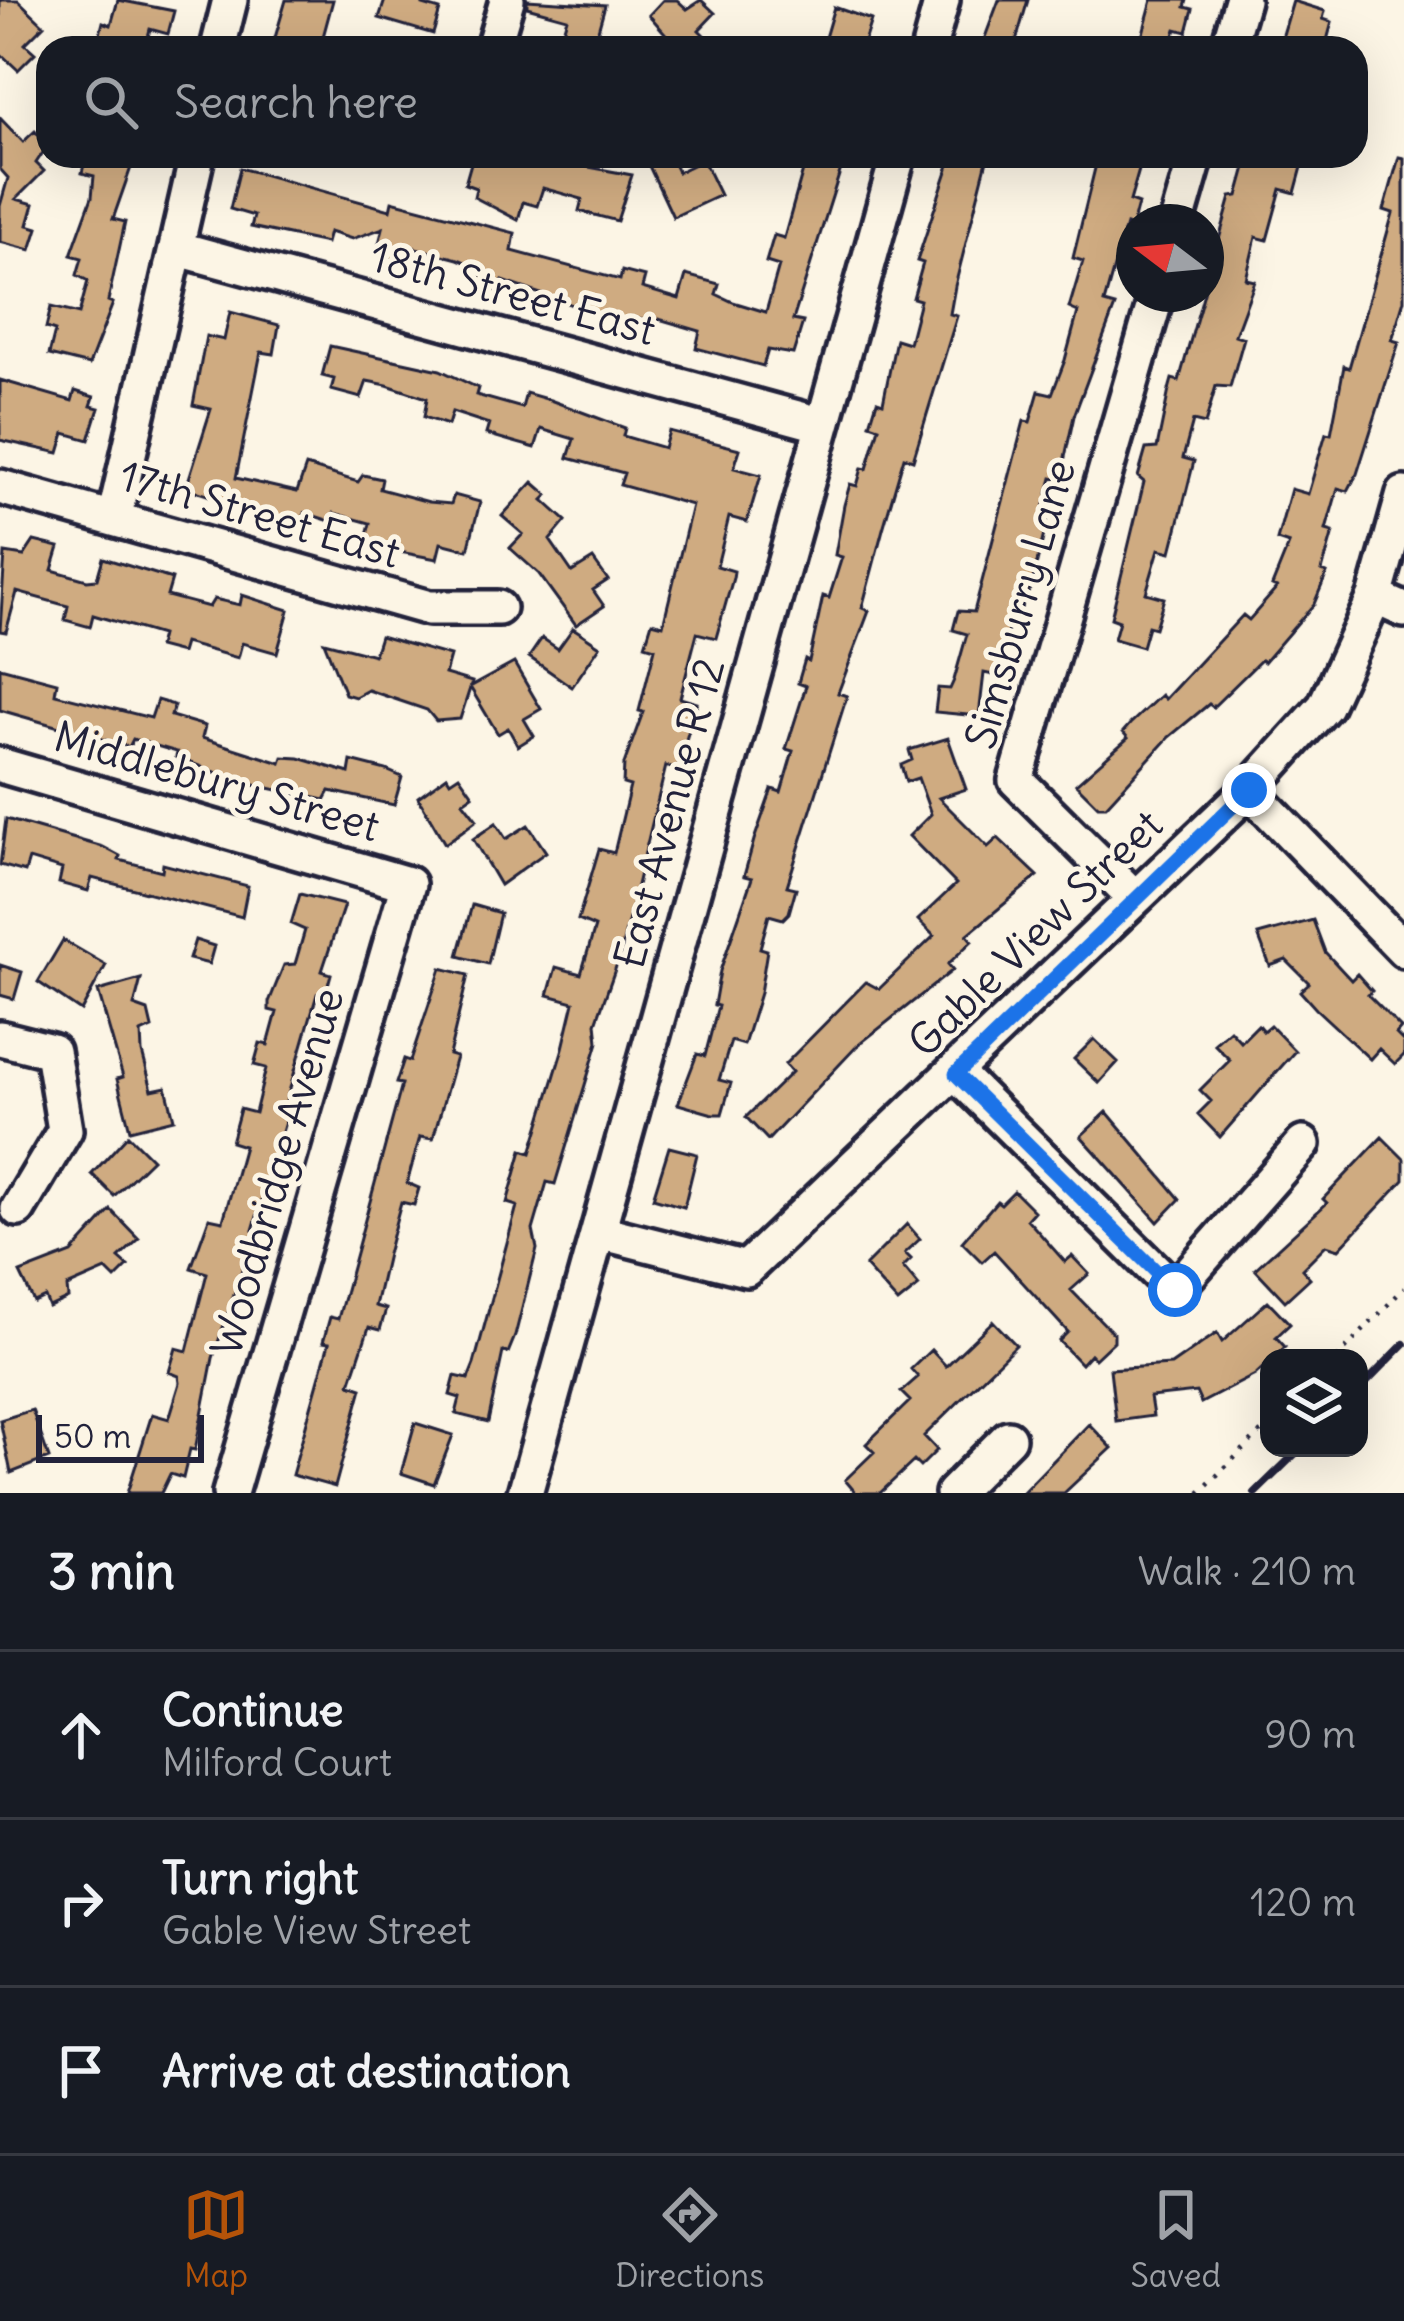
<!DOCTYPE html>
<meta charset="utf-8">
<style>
body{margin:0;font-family:Delius,sans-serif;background:#20242c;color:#f1f3f6}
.controls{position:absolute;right:36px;bottom:36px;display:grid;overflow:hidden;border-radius:24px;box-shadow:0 12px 48px #0002}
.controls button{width:108px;height:108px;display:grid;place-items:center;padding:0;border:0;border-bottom:3px solid #363941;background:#171b24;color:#f1f3f6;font:60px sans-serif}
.compass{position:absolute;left:1116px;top:204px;width:108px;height:108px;border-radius:50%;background:#171b24;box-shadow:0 12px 48px #0002;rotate:286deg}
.scale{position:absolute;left:36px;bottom:30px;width:168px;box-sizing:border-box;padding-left:12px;border:6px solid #22223b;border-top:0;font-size:33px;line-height:42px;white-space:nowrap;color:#22223b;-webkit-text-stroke:9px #fcf5e5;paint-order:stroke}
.stop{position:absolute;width:36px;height:36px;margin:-27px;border:9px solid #1a73e8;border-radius:50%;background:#fff}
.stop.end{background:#1a73e8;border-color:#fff;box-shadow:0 3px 12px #0008}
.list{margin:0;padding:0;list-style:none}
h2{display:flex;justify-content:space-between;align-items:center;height:156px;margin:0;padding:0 48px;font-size:51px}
h2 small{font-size:39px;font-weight:400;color:#9ea1a6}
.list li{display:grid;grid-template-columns:78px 1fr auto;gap:36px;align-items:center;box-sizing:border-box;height:168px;padding:0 48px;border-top:3px solid #363941}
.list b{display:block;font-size:45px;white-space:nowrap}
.list p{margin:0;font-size:39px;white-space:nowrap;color:#9ea1a6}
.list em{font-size:39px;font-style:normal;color:#9ea1a6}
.icon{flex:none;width:66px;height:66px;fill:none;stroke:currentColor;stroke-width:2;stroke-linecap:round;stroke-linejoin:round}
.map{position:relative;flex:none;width:1404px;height:1493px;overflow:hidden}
.search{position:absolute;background:#171b24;box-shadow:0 12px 48px #0002;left:36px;right:36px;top:36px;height:132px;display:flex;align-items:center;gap:30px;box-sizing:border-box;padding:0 42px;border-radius:36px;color:#9ea1a6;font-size:45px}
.sheet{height:660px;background:#171b24}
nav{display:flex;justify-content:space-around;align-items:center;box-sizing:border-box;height:168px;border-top:3px solid #363941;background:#171b24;font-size:33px;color:#9ea1a6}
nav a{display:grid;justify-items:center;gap:6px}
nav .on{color:#b45309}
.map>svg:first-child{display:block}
.building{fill:#cfab81;stroke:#22223b;stroke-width:3}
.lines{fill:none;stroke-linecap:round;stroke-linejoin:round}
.minor-casing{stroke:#22223b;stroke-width:42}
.path{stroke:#22223b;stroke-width:4.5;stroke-dasharray:3 9;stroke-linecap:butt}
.minor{stroke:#fcf5e5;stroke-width:33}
.rail{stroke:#22223b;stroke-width:8}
.route{stroke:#1a73e8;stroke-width:15}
.labels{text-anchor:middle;stroke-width:10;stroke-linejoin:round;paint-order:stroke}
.street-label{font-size:42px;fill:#22223b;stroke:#fcf5e5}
</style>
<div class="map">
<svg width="1404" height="1493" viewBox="0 0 1404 1493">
<rect width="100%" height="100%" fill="#fcf5e5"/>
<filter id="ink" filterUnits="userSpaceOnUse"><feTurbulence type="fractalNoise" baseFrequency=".00833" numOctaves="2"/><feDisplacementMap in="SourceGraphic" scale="24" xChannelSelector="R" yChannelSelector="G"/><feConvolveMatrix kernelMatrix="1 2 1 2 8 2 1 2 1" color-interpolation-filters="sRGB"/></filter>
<g filter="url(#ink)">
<!-- building -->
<path class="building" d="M 0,0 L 18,0 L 44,25 L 25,44 L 35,53 L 18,70 L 0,53 Z
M 118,0 L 174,11 L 168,34 L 150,29 L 145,48 L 104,48 L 98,42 L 103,22 L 111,25 Z
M 286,0 L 333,0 L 320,48 L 272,48 Z
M 385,0 L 424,0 L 423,5 L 440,10 L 433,34 L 379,18 Z
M 527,0 L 605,5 L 593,48 L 559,44 L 567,18 L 527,7 Z
M 663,0 L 677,0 L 687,9 L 701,0 L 715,13 L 699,30 L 717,48 L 678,48 L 649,15 Z
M 999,0 L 1028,0 L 1014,48 L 981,48 Z
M 1152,0 L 1187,0 L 1185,7 L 1193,9 L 1187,32 L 1176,29 L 1170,48 L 1139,48 Z
M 1293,1 L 1325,11 L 1323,19 L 1332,22 L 1325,48 L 1279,48 Z
M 834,7 L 871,20 L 862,48 L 822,48 Z
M 0,118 L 23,142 L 35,131 L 48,145 L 36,163 L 44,171 L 16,199 L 34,204 L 28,225 L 38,228 L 31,250 L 0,242 L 0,206 L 8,178 L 0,169 Z
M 86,156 L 135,156 L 113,219 L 125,222 L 108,301 L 113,303 L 89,365 L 49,355 L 55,331 L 46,328 L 51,307 L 79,314 L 88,281 L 77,275 L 82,258 L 71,255 L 92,197 L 94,176 L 82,173 Z
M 473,156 L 529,156 L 632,175 L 617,221 L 579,211 L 582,199 L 543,188 L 537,206 L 523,202 L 518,220 L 474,197 L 476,188 L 465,184 Z
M 670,156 L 678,172 L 703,160 L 720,195 L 673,217 L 649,166 Z
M 807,156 L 845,156 L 793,320 L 803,322 L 793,354 L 768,350 L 763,366 L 696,348 L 700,331 L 659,319 L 657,324 L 631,317 L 630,321 L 613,319 L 503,281 L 500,292 L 478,286 L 482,269 L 458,259 L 405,245 L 401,262 L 376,255 L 383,228 L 352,239 L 329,232 L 326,243 L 251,227 L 254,216 L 230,209 L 240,168 L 390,210 L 392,201 L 515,233 L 512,251 L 620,280 L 622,271 L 645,277 L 642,288 L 679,299 L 686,275 L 719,284 L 716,294 L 733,302 L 766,312 L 779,266 L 766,262 L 774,235 L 784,238 Z
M 952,156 L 988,156 L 955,286 L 950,314 L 957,316 L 913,460 L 904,457 L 883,529 L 862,608 L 869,611 L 838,693 L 847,696 L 787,886 L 796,888 L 789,913 L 783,919 L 769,915 L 760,948 L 767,950 L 760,993 L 744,1045 L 731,1041 L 719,1080 L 731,1083 L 722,1114 L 713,1114 L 678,1104 L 697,1054 L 705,1056 L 718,1006 L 714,1005 L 720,971 L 752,878 L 744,876 L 754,840 L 772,789 L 781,792 L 793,751 L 786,749 L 806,686 L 798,683 L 805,659 L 809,661 L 823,596 L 829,598 L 842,557 L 835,555 L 844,505 L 850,484 L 857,486 L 862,468 L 867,469 L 879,427 L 870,424 L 877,401 L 883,403 L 896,339 L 909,343 L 920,300 L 913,298 L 923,263 L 917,261 Z
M 1098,156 L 1143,156 L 1130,201 L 1138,204 L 1132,227 L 1126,225 L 1104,303 L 1115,306 L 1074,416 L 1060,480 L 1052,478 L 1041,520 L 1047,522 L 1031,587 L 1021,608 L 1013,606 L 998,676 L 984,673 L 979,716 L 935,712 L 938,688 L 950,689 L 954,680 L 967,634 L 953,630 L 958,611 L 974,612 L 1024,421 L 1030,422 L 1039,391 L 1052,394 L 1065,360 L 1078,312 L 1069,308 L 1083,261 L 1073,258 Z
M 1256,156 L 1305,156 L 1295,193 L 1281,189 L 1267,240 L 1256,237 L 1246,279 L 1255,281 L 1235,335 L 1244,338 L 1230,387 L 1216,386 L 1205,424 L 1193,421 L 1183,458 L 1194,461 L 1179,521 L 1171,552 L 1159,549 L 1146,593 L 1164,598 L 1155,628 L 1148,626 L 1142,647 L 1114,639 L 1119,621 L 1111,618 L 1144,482 L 1138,477 L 1146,449 L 1157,448 L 1169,390 L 1172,379 L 1179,381 L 1231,197 L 1238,196 L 1248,160 L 1254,162 Z
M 1399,157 L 1404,158 L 1404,300 L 1392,340 L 1399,342 L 1357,474 L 1348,491 L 1338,488 L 1326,530 L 1333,532 L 1322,571 L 1327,573 L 1314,604 L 1264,662 L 1261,660 L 1213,707 L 1209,704 L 1169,737 L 1106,806 L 1098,806 L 1076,784 L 1128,738 L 1123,732 L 1130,724 L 1161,695 L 1165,699 L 1243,615 L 1249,620 L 1277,588 L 1272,586 L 1289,544 L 1277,540 L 1291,489 L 1308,494 L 1326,433 L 1331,434 L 1344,366 L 1349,368 L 1393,213 L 1384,210 Z
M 230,312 L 279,325 L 274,354 L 261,352 L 236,478 L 297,492 L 306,466 L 358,482 L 363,475 L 382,479 L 380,489 L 429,502 L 451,504 L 454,495 L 480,502 L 468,550 L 441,543 L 437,559 L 389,550 L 365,543 L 370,523 L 334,513 L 330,521 L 305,513 L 301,526 L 186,488 L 211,409 L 193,405 L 206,336 L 224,340 Z
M 330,346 L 440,370 L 478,388 L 476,395 L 522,408 L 526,393 L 550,400 L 625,428 L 623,436 L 664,448 L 669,431 L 740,449 L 734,468 L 761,475 L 747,522 L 729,517 L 717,566 L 734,571 L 733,578 L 716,638 L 697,633 L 680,698 L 697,703 L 677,770 L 666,766 L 620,955 L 596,1023 L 598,1042 L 555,1184 L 547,1182 L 533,1230 L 537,1249 L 515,1336 L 508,1353 L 503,1352 L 488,1422 L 456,1414 L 460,1398 L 450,1395 L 455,1376 L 468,1379 L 474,1364 L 517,1206 L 507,1203 L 522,1150 L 531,1153 L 563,1048 L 574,1002 L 548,995 L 556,967 L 581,974 L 595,927 L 578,920 L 599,849 L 614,853 L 630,786 L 623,784 L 624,764 L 643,712 L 639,711 L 655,648 L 645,645 L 652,622 L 663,625 L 692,505 L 620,485 L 624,473 L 568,458 L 574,439 L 541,429 L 535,448 L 486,434 L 489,424 L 452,412 L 448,425 L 424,417 L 427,398 L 387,385 L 367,381 L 361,398 L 331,390 L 334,379 L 322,376 Z
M 0,380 L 72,401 L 75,391 L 94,397 L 91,406 L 99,408 L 89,440 L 65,433 L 59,453 L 0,440 Z
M 533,482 L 548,495 L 543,500 L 566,521 L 550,540 L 572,572 L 593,559 L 608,580 L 593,590 L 604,606 L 576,625 L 539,574 L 510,548 L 523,534 L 502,516 Z
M 34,541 L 59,547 L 52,570 L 87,580 L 97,579 L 103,558 L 172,579 L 167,596 L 209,607 L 214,599 L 240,605 L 242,595 L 289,610 L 277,653 L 242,643 L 238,658 L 184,643 L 181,653 L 158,647 L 161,635 L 93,615 L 90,627 L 65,620 L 68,606 L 17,592 L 6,632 L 0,631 L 5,553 L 24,556 Z
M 573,628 L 600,646 L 572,687 L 529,657 L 542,638 L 558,649 Z
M 380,636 L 450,656 L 445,674 L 472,682 L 460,719 L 436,721 L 427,710 L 368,690 L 355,697 L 345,694 L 324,642 L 374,655 Z
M 514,663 L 541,709 L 524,719 L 534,736 L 518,746 L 508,728 L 498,734 L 470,687 Z
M 0,667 L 57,682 L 55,694 L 151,718 L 157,700 L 174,705 L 171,716 L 205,726 L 202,738 L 281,763 L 283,757 L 299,758 L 349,773 L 351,761 L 386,770 L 402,777 L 394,805 L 330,791 L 325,800 L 240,782 L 176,757 L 177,752 L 133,739 L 129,747 L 0,710 Z
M 948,738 L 966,789 L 939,798 L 988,847 L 998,838 L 1038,876 L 967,935 L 972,941 L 948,964 L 953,970 L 857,1046 L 768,1140 L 746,1117 L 792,1072 L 785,1064 L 866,982 L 879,989 L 934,936 L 918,920 L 956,884 L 909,836 L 931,814 L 918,778 L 906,782 L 901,765 L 912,760 L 909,750 Z
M 459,775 L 473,795 L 463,802 L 477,820 L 445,844 L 418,797 L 447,776 L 450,781 Z
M 6,819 L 103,847 L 120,856 L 119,860 L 162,871 L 163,864 L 248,886 L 242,917 L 92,878 L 88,891 L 59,883 L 62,869 L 29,859 L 25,872 L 0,865 Z
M 496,823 L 506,839 L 528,825 L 546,852 L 500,885 L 473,839 Z
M 300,894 L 344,905 L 322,971 L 331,974 L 325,996 L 317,994 L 286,1102 L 290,1105 L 253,1230 L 258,1231 L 252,1253 L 248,1252 L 213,1358 L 195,1450 L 190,1449 L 183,1478 L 170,1474 L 161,1493 L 127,1493 L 152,1414 L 169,1419 L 180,1383 L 179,1376 L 169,1372 L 176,1348 L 187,1351 L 207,1273 L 191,1268 L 209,1218 L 223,1221 L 244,1146 L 231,1142 L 240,1109 L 255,1113 L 266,1068 L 254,1065 L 260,1043 L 268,1045 L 277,1012 L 269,1010 L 269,1002 L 284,965 L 295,964 L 305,930 L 291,924 Z
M 472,905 L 500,913 L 488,964 L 458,956 Z
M 1313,920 L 1325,952 L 1351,980 L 1357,974 L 1372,991 L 1368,995 L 1401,1028 L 1396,1034 L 1404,1042 L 1404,1055 L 1395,1064 L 1379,1049 L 1370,1059 L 1316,1009 L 1300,991 L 1309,983 L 1286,960 L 1270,966 L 1258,935 Z
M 63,940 L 106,965 L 81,1011 L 38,982 Z
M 195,940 L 214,946 L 209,964 L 189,959 Z
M 0,965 L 22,972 L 14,999 L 0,995 Z
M 441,968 L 468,975 L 449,1055 L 456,1057 L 433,1139 L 420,1137 L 407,1183 L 419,1188 L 414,1205 L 401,1202 L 387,1254 L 375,1306 L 386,1309 L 380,1330 L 369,1327 L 350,1384 L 362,1388 L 335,1487 L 292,1475 L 329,1343 L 323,1342 L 330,1317 L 338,1319 L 402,1084 L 396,1083 L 404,1059 L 410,1061 Z
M 141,979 L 134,1006 L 148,1011 L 152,1028 L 141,1033 L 142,1052 L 152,1090 L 166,1087 L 174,1119 L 130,1130 L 117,1079 L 123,1077 L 98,991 Z
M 1258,1025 L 1263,1031 L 1270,1025 L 1295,1051 L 1220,1137 L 1198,1114 L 1211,1101 L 1200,1090 L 1230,1060 L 1214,1044 L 1230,1030 L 1241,1042 Z
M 1094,1039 L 1118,1062 L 1099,1083 L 1074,1059 Z
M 1107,1112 L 1180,1199 L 1158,1222 L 1081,1136 Z
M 128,1135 L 152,1159 L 114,1196 L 92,1174 Z
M 1382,1137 L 1404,1159 L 1404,1180 L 1339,1249 L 1326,1245 L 1302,1269 L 1310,1278 L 1285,1301 L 1255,1269 L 1327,1203 L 1323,1199 Z
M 669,1147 L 697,1154 L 684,1207 L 653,1198 Z
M 1014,1191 L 1034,1211 L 1027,1219 L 1065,1262 L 1072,1256 L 1089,1274 L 1071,1290 L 1114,1334 L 1114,1341 L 1095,1359 L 1090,1354 L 1081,1364 L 1059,1341 L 1068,1332 L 994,1251 L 982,1262 L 962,1242 L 997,1201 L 1001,1204 Z
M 111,1210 L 139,1239 L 119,1258 L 128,1266 L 115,1279 L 106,1270 L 67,1287 L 68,1298 L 49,1307 L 45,1297 L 34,1302 L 20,1273 L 72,1253 Z
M 907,1224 L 920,1239 L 905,1253 L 911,1259 L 903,1267 L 919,1286 L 898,1303 L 865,1266 Z
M 1268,1301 L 1290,1324 L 1276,1337 L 1285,1347 L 1255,1375 L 1201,1403 L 1196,1392 L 1150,1397 L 1153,1416 L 1116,1421 L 1110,1369 L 1171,1365 L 1217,1333 L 1222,1342 Z
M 993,1321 L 1016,1345 L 924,1436 L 937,1450 L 920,1467 L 914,1461 L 880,1493 L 856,1493 L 845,1480 L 874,1452 L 866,1444 L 910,1401 L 901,1392 L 918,1377 L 911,1369 L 931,1350 L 946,1366 Z
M 32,1410 L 49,1458 L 11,1473 L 0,1420 Z
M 415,1423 L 453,1435 L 434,1484 L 401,1473 Z
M 1089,1424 L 1112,1448 L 1064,1493 L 1022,1493 Z"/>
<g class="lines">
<!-- minor casing -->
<g class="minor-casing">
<path id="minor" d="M 218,48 L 230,0
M 493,48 L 507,0
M 929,48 L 942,0
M 1228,48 L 1242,0
M 1177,222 L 1196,156
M 179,249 L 823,425
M 0,487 L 429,608 L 498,608
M 114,519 L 197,156
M 1375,597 L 1404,610
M 0,765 L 408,884 L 230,1493
M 1249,790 L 1404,950
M 1134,897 L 1016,780 L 1157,294
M 0,1038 L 52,1051 L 65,1130 L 18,1209
M 957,1074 L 1175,1290 L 1303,1144
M 600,1232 L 746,1269 L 1249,790 L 1325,706 L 1375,597 L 1404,494
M 525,1493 L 898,156
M 953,1493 L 1008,1438"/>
</g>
<!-- path -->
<path class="path" d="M 1337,1358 L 1404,1288
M 1199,1493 L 1269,1424"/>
<!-- minor -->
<use href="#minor" class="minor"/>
<!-- rail -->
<path class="rail" d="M 1359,1390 L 1404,1344
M 1255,1493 L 1301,1448"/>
</g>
</g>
<g class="lines" filter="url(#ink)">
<!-- route -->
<path class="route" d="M 1175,1290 L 956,1074 L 1249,790"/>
</g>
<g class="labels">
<!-- street labels -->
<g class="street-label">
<text transform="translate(513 293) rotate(15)" y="15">18th Street East</text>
<text transform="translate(260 514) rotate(16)" y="15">17th Street East</text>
<text transform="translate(1020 604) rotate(-74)" y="15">Simsburry Lane</text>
<text transform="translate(217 781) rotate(16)" y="15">Middlebury Street</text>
<text transform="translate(669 813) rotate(-75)" y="15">East Avenue R 12</text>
<text transform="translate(1035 933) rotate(-44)" y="15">Gable View Street</text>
<text transform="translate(277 1172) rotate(-74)" y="15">Woodbridge Avenue</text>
</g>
</g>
</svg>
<div class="controls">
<button><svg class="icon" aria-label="layers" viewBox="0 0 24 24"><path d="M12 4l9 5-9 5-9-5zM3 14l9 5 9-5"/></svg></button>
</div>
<svg class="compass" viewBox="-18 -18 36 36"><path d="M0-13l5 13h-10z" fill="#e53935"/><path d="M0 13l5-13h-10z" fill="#9ea1a6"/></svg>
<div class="scale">50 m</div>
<div class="stop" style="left:1175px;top:1290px"></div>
<div class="stop end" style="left:1249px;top:790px"></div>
<div class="search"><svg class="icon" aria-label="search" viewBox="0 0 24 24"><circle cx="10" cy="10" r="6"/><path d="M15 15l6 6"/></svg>Search here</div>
</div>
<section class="sheet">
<h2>3 min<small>Walk · 210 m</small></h2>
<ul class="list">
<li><svg class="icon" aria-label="ahead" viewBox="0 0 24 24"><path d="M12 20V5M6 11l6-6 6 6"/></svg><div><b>Continue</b><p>Milford Court</p></div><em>90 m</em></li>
<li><svg class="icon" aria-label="right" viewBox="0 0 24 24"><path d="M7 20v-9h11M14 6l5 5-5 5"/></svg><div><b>Turn right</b><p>Gable View Street</p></div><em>120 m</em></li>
<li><svg class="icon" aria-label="arrive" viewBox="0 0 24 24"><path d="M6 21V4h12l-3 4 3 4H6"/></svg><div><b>Arrive at destination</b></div></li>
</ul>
</section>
<nav>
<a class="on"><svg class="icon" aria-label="map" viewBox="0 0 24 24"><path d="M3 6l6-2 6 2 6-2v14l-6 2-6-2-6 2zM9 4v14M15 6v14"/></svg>Map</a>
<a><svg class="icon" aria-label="directions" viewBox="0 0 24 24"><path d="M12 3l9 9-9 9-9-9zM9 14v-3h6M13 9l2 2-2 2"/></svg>Directions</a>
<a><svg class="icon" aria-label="saved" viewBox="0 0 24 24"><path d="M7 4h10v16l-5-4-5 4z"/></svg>Saved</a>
</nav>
